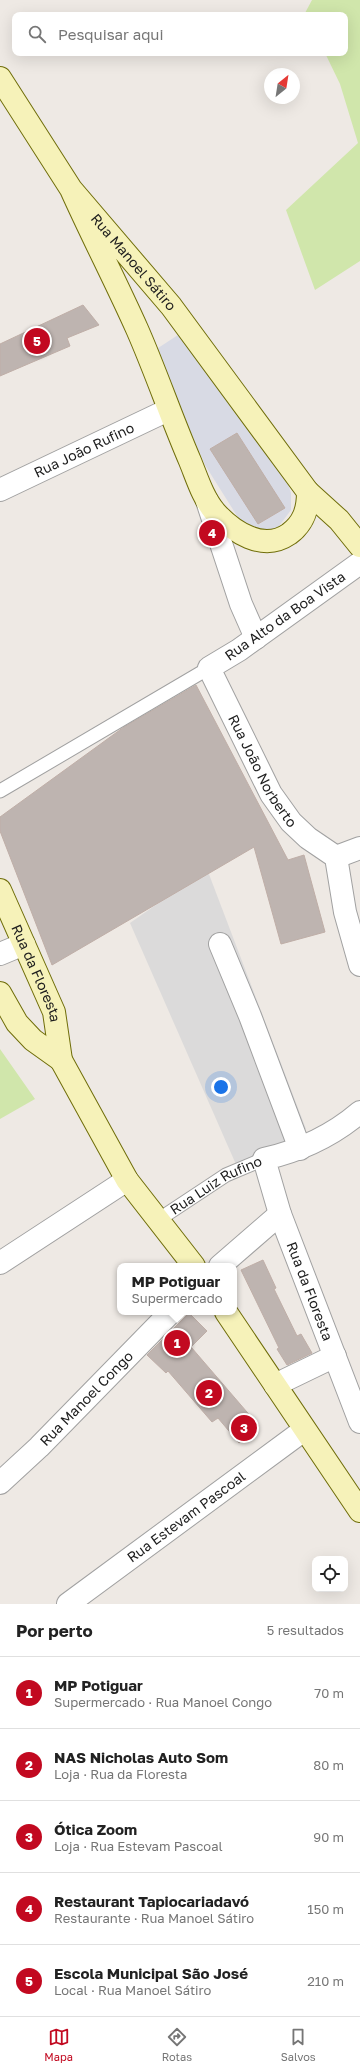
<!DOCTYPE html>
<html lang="pt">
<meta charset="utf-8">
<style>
body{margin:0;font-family:"Golos Text",sans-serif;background:#f6f6f6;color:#222}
.controls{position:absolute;right:12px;bottom:12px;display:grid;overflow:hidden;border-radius:8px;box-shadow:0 4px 16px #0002}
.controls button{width:36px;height:36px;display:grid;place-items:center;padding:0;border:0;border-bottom:1px solid #e0e0e0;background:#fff;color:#222;font:20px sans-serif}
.compass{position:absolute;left:264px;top:68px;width:36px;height:36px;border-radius:50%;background:#fff;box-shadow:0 4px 16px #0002;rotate:30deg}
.you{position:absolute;left:221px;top:1087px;width:14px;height:14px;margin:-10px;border:3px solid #fff;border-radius:50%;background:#1a73e8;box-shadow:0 0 0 6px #1a73e833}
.badge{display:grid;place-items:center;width:26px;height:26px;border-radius:50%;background:#c20920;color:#fff;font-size:13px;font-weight:700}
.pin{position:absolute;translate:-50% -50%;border:2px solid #fff;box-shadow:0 1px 4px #0006}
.popup{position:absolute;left:117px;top:1263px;width:120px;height:52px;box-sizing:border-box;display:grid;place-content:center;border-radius:8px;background:#fff;filter:drop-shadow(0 1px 3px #0005);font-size:13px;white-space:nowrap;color:#767676}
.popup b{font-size:15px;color:#222}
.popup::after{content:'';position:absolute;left:50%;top:100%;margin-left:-8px;border:8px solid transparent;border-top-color:#fff}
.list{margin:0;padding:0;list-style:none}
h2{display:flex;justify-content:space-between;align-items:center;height:52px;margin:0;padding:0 16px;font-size:17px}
h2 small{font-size:13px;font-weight:400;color:#767676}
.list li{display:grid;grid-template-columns:26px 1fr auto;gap:12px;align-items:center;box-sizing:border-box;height:72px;padding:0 16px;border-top:1px solid #e0e0e0}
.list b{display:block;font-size:15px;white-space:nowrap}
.list p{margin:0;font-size:13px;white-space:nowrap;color:#767676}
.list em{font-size:13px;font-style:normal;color:#767676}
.icon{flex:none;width:22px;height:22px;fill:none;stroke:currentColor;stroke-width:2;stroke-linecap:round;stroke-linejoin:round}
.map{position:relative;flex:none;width:360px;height:1604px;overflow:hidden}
.search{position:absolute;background:#fff;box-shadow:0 4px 16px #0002;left:12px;right:12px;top:12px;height:44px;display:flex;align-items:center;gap:10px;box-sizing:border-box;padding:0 14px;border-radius:8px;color:#767676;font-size:15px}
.sheet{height:412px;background:#fff}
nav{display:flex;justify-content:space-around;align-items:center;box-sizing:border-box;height:56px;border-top:1px solid #e0e0e0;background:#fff;font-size:11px;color:#767676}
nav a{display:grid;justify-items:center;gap:2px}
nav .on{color:#c20920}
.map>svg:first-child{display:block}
.residential{fill:#dbdada}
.grass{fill:#d0e6ab}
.plaza{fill:#d8dae4;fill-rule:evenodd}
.building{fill:#beb4b0;stroke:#bfaea7}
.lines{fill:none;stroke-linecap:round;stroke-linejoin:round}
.lane-casing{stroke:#a1a1a1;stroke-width:15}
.street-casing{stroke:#a1a1a1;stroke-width:24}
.secondary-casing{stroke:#6f6d09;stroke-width:24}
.lane{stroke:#fff;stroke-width:13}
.street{stroke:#fff;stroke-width:22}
.secondary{stroke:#f6f2b9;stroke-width:22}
.labels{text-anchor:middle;stroke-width:4;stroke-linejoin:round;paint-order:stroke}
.street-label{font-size:14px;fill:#1d1d1d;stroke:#fff}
</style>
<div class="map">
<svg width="360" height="1604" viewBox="0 0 360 1604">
<rect width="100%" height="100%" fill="#eee9e4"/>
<!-- residential -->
<path class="residential" d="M 207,869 L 306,1129 L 238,1169 L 130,923 Z"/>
<!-- grass -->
<path class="grass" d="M 312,0 L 360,0 L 360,261 L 315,290 L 286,210 L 358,143 L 340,84 L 325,53 L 345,53 L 345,15 L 306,15 L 305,13 Z
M 0,1049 L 35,1099 L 0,1119 Z"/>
<!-- plaza -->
<path class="plaza" d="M 178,335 L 286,478 L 291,493 L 291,510 L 279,526 L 271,531 L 262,532 L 244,527 L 205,465 L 155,350 ZM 237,433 L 284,508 L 259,524 L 211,449 Z"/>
<!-- building -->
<path class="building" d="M 83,305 L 99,325 L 67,338 L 70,346 L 0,376 L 0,344 Z
M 237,433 L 285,508 L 258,524 L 210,449 Z
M 196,685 L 288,860 L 304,855 L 325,932 L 281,944 L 254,847 L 52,965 L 0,831 L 0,817 L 124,727 Z
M 263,1260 L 276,1288 L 274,1289 L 297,1336 L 301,1334 L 312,1353 L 287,1365 L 277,1349 L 279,1348 L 241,1270 Z
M 189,1313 L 207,1331 L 191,1347 L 259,1426 L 239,1443 L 218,1418 L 212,1422 L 168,1371 L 166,1373 L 147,1355 Z"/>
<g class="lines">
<!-- lane casing -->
<g class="lane-casing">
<g id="lane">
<path d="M 0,791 L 209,668"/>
<path id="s1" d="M 158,1220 L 226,1175 L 264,1159"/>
</g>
</g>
<!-- street casing -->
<g class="street-casing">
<g id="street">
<path id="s2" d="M 0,490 L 168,410"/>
<path d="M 207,501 L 241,604 L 256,638"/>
<path id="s3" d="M 360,563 L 239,650 L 209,668 L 271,794 L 291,822 L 308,838 L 336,857 L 345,912 L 360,965"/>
<path d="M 336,857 L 360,848"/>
<path d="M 220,944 L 250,1016 L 300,1149"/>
<path d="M 0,954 L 24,944"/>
<path id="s4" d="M 360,1112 C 332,1136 299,1151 264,1159 L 280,1214 L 360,1422"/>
<path d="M 0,1263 L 127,1180"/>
<path d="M 220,1266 L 280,1214"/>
<path d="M 275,1385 L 335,1356"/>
<path id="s5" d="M 0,1483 L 39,1447 L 171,1312"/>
<path id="s6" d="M 68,1604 L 304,1430"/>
</g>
</g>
<!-- secondary casing -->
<g class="secondary-casing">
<g id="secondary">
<path id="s7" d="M 0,78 L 71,189 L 171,306 L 308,492 C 308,509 304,523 289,534 C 263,552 233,532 215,512 C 203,498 197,478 190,461 C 171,417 156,372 137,329 C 116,282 92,236 71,189"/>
<path d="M 308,492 L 339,520 L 360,546"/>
<path id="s8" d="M 0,890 L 54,1012 L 61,1060 L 127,1180 L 194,1266"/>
<path d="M 0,993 L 17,1023 L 33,1040 L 61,1060"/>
<path d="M 226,1312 L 360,1511"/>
</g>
</g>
<!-- lane -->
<use href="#lane" class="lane"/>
<!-- street -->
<use href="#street" class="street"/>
<!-- secondary -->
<use href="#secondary" class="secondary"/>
</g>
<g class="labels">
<!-- street labels -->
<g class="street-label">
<text dy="5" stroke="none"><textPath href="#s7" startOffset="228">Rua Manoel Sátiro</textPath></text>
<text dy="5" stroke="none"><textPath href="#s2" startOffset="93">Rua João Rufino</textPath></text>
<text transform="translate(285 616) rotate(-35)" y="5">Rua Alto da Boa Vista</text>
<text dy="5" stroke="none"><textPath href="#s3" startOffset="300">Rua João Norberto</textPath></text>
<text dy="5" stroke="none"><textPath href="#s8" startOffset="91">Rua da Floresta</textPath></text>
<text dy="5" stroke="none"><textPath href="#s1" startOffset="68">Rua Luiz Rufino</textPath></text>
<text dy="5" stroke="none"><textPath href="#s4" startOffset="248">Rua da Floresta</textPath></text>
<text dy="5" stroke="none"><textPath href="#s5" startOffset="121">Rua Manoel Congo</textPath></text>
<text dy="5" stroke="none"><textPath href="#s6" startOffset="147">Rua Estevam Pascoal</textPath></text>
</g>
</g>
</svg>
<div class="controls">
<button><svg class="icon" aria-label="locate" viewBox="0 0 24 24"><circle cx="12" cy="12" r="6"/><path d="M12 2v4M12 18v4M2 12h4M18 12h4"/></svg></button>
</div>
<svg class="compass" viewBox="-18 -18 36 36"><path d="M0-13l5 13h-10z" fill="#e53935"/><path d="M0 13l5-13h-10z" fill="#767676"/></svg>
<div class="you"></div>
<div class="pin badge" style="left:177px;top:1343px">1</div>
<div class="popup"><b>MP Potiguar</b>Supermercado</div>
<div class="pin badge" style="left:209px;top:1393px">2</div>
<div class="pin badge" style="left:244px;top:1428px">3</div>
<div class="pin badge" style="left:212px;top:533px">4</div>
<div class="pin badge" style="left:37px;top:341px">5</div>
<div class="search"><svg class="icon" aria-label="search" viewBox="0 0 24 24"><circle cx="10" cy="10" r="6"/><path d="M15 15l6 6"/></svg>Pesquisar aqui</div>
</div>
<section class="sheet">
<h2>Por perto<small>5 resultados</small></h2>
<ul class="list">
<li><span class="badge">1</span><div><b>MP Potiguar</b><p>Supermercado · Rua Manoel Congo</p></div><em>70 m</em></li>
<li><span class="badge">2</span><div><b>NAS Nicholas Auto Som</b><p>Loja · Rua da Floresta</p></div><em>80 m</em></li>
<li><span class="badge">3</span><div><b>Ótica Zoom</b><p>Loja · Rua Estevam Pascoal</p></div><em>90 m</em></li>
<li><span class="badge">4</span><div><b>Restaurant Tapiocariadavó</b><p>Restaurante · Rua Manoel Sátiro</p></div><em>150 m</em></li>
<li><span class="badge">5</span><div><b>Escola Municipal São José</b><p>Local · Rua Manoel Sátiro</p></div><em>210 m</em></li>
</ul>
</section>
<nav>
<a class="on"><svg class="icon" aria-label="map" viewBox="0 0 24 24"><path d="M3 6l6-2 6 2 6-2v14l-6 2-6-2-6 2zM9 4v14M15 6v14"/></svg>Mapa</a>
<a><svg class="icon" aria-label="directions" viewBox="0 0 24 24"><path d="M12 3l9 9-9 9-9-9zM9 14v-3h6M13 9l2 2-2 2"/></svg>Rotas</a>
<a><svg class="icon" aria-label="saved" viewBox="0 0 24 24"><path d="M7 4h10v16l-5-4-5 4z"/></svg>Salvos</a>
</nav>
